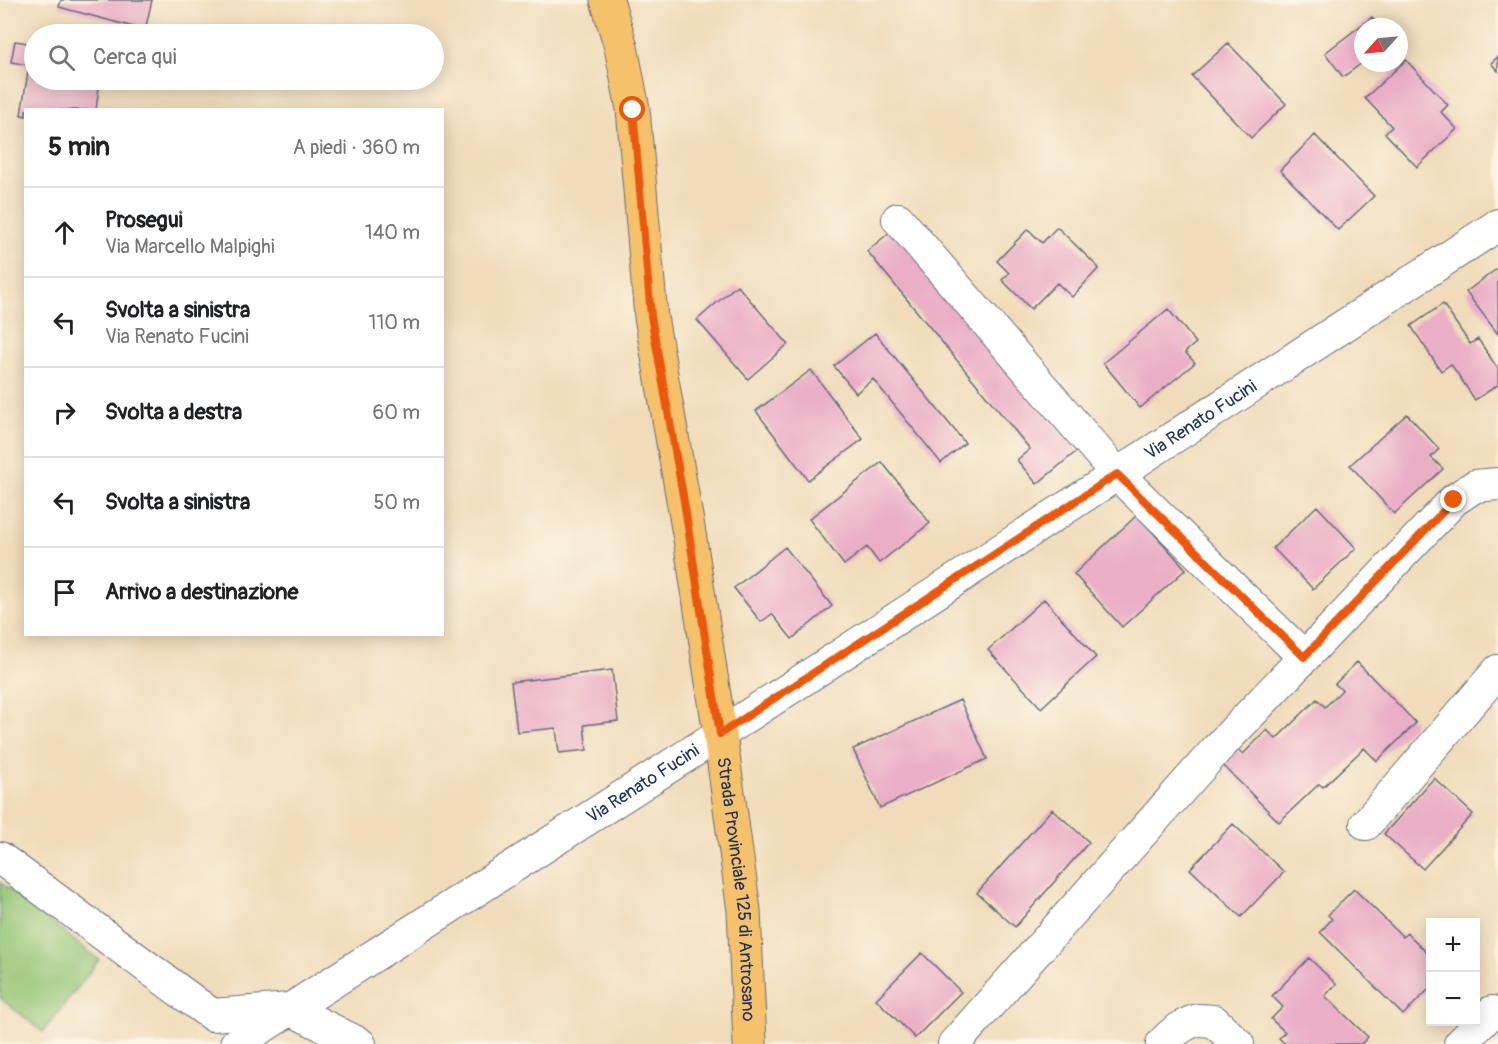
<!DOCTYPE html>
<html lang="it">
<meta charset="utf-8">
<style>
body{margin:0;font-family:Pangolin,sans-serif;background:#f2f2f2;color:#202124}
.controls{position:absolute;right:18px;bottom:18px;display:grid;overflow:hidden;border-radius:0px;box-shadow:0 3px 15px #0003}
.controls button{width:54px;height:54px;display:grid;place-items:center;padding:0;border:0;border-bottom:2px solid #e0e0e0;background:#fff;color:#202124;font:30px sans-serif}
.compass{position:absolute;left:1354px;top:18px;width:54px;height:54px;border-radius:50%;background:#fff;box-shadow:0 3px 15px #0003;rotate:243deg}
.stop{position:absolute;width:18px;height:18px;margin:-14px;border:4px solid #ea580c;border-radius:50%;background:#fff}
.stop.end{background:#ea580c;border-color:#fff;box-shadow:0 2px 6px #0008}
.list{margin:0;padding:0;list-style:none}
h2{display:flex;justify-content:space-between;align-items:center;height:78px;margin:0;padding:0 24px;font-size:26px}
h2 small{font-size:20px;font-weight:400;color:#757577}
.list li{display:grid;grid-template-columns:39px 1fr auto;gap:18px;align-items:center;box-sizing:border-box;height:90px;padding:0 24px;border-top:2px solid #e0e0e0}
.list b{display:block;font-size:22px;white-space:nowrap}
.list p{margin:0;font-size:20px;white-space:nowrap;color:#757577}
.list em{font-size:20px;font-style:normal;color:#757577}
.icon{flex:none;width:33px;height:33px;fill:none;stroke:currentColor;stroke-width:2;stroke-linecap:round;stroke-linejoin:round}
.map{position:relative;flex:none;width:1498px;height:1044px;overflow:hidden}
.search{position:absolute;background:#fff;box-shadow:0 3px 15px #0003;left:24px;top:24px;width:420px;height:66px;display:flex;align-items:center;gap:15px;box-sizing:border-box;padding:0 21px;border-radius:33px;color:#757577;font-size:22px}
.panel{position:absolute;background:#fff;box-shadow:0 3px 15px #0003;left:24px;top:108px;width:420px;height:528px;border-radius:0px}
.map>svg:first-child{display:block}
.green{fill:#93c575;stroke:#577a6a;stroke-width:1.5}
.building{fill:#eaaec6}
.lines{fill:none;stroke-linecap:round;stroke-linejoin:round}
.minor-casing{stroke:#666c7e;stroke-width:34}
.major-casing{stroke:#666c7e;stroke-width:35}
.minor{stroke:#fff;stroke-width:32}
.major{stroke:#f5c16b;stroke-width:33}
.route{stroke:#ea580c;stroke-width:8}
.labels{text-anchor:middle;stroke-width:6;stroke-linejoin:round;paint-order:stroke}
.street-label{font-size:18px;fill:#1b2f5e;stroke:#fcf5e5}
</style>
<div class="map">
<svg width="1498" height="1044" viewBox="0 0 1498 1044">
<rect width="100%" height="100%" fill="#fcf5e5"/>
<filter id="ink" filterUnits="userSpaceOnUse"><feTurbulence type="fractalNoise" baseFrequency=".0167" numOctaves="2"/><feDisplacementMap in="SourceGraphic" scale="12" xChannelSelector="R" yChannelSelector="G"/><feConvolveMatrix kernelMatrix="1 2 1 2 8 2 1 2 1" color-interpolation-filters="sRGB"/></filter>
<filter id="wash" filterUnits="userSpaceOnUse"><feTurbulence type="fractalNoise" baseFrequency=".008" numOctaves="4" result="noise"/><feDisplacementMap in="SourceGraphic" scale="24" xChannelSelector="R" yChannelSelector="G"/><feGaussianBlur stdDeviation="1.35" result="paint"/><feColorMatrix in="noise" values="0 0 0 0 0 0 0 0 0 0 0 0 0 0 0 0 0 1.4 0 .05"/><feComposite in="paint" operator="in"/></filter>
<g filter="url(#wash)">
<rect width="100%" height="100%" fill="#f0dcba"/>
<!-- green -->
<path class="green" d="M 0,882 L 99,960 L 43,1032 L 0,998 Z"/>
<g id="blocks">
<!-- building -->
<path class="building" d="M 61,0 L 152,0 L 145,30 L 59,7 Z
M 1372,17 L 1379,27 L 1363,27 L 1363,62 L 1343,77 L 1325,53 Z
M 15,41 L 34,44 L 34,80 L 100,80 L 96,110 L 26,110 L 26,116 L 21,115 L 29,65 L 11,62 Z
M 1228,43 L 1286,104 L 1251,138 L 1192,76 Z
M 1498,57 L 1498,71 L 1491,63 Z
M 1406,60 L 1448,105 L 1441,112 L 1457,129 L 1417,167 L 1385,133 L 1392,127 L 1365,98 Z
M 1315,135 L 1374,196 L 1338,230 L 1280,170 Z
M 1057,227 L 1099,268 L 1072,297 L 1057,283 L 1031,309 L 1002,280 L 1009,273 L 997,261 L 1028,229 L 1042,243 Z
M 895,228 L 1077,451 L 1037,484 L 1017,460 L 1030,449 L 867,251 Z
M 1498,268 L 1498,334 L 1466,292 Z
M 737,285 L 788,344 L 748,379 L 697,320 Z
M 1443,304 L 1470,344 L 1478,339 L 1498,369 L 1498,385 L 1475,400 L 1451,364 L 1441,371 L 1411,326 Z
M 1168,309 L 1196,343 L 1185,352 L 1195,363 L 1140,408 L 1103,363 Z
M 875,333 L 965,443 L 941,463 L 873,379 L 856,393 L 834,366 Z
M 811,370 L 863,439 L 808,480 L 756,411 Z
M 1407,414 L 1439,449 L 1431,457 L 1443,469 L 1394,514 L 1350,465 Z
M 882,462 L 930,523 L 879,563 L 867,547 L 844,565 L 809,519 Z
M 1317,506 L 1356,548 L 1313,589 L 1273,548 Z
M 1137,515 L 1186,569 L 1122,627 L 1074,574 Z
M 785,547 L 832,606 L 792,639 L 772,614 L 761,622 L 734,588 Z
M 1044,599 L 1096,657 L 1041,708 L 988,650 Z
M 1357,662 L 1416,723 L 1377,761 L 1364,748 L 1323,787 L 1319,784 L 1279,822 L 1222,764 L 1237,749 L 1243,754 L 1267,730 L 1276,739 L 1317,699 L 1325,707 L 1342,690 L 1335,684 Z
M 612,670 L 618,721 L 584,725 L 587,750 L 559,753 L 556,728 L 517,732 L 511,682 Z
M 960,700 L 987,759 L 880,808 L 853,749 Z
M 1434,778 L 1473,814 L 1423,869 L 1384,834 Z
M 1052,809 L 1089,842 L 1015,927 L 977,893 Z
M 1233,824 L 1284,872 L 1241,917 L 1190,869 Z
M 1354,889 L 1403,937 L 1407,933 L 1430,956 L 1430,988 L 1403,1015 L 1320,932 L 1332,919 L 1328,915 Z
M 922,953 L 961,992 L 915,1038 L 876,999 Z
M 1309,958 L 1336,984 L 1325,996 L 1368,1037 L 1361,1044 L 1285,1044 L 1279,1038 L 1285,1032 L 1271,1019 L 1283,1007 L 1272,996 Z"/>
</g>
</g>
<g filter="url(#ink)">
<use href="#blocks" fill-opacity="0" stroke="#666c7e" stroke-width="1.5"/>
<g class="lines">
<!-- minor casing -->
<g class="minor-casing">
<g id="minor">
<path d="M 898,219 L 1117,474 L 1304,657"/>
<path d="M 1366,824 L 1498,671"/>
<path d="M 0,858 L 212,1015 L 290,1009 L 360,1044"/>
<path id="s1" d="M 236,1044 L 720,734 L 1498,225"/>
<path d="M 954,1044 L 1215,751 L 1454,500 L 1475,486 L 1498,484"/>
<path d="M 1162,1044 C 1170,1034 1186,1022 1199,1020 C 1204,1020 1209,1021 1214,1021 L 1238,1044"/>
<path d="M 1460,1044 L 1492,1012"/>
</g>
</g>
<!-- major casing -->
<g class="major-casing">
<g id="major">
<path id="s2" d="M 607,0 L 621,47 L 633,109 L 651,317 L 690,539 L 720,734 L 744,911 L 750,1044"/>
</g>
</g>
<!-- minor -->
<use href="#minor" class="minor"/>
<!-- major -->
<use href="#major" class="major"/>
</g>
</g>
<g class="lines" filter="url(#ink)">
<!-- route -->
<path class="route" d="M 633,110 L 651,316 L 684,501 L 720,734 L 1117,474 L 1304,657 L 1454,500"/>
</g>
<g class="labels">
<!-- street labels -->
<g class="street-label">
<text dy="6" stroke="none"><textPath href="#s1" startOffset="1149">Via Renato Fucini</textPath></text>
<text dy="6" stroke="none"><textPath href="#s1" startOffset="483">Via Renato Fucini</textPath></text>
<text dy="6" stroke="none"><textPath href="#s2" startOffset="900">Strada Provinciale 125 di Antrosano</textPath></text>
</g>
</g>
</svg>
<div class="controls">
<button>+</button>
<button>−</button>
</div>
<svg class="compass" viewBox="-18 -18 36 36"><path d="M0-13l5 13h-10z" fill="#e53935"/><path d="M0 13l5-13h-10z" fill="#757577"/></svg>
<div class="stop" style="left:633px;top:110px"></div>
<div class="stop end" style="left:1454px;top:500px"></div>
<div class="search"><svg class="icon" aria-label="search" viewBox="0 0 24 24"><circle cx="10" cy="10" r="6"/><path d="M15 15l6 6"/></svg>Cerca qui</div>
<section class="panel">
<h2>5 min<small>A piedi · 360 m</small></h2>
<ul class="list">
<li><svg class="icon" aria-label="ahead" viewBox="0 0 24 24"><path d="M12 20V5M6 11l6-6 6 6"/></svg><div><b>Prosegui</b><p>Via Marcello Malpighi</p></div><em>140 m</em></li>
<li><svg class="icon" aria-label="left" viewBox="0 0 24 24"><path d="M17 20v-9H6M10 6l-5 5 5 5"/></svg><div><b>Svolta a sinistra</b><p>Via Renato Fucini</p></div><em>110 m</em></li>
<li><svg class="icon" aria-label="right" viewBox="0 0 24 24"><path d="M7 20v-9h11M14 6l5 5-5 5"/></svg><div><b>Svolta a destra</b></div><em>60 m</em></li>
<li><svg class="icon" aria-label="left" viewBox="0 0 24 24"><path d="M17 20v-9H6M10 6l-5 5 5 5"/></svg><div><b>Svolta a sinistra</b></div><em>50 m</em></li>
<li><svg class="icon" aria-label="arrive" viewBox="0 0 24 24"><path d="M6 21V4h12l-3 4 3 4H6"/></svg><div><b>Arrivo a destinazione</b></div></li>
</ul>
</section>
</div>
